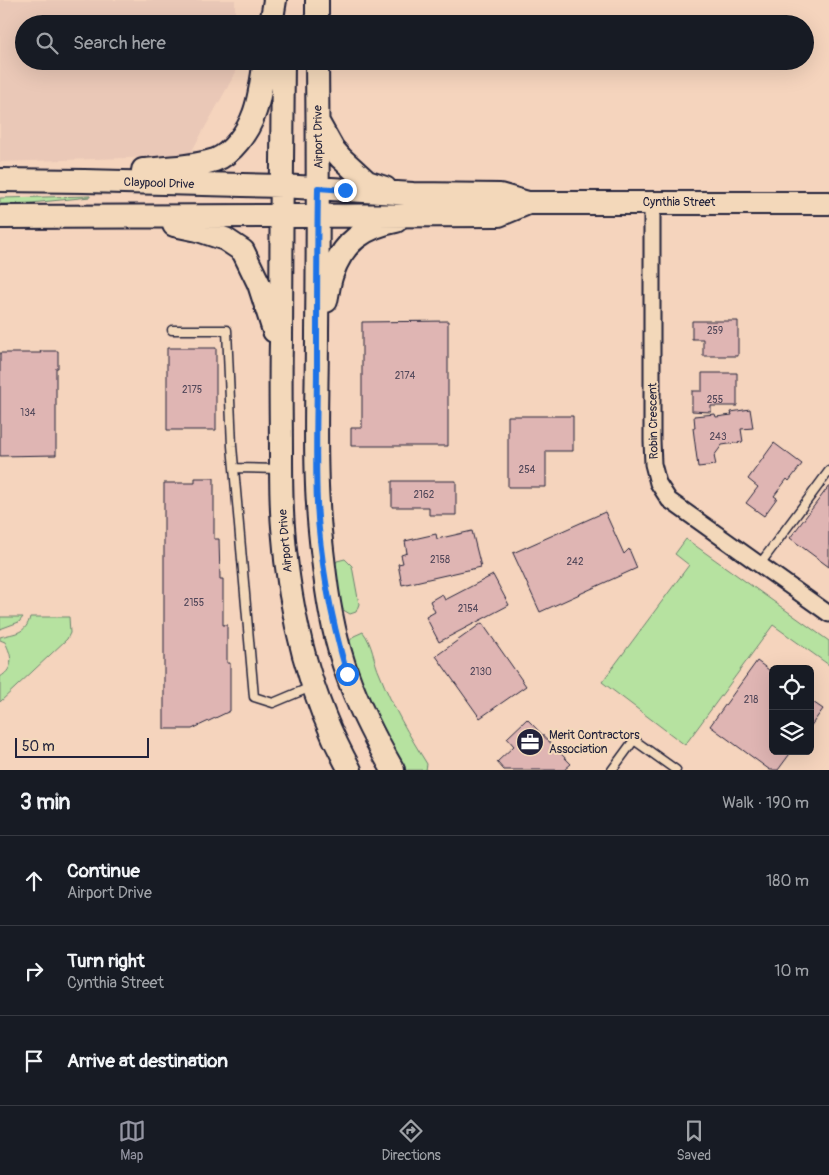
<!DOCTYPE html>
<meta charset="utf-8">
<style>
body{margin:0;font-family:Pangolin,sans-serif;background:#20242c;color:#f1f3f6}
.controls{position:absolute;right:15px;bottom:15px;display:grid;overflow:hidden;border-radius:8px;box-shadow:0 5px 20px #0002}
.controls button{width:45px;height:45px;display:grid;place-items:center;padding:0;border:0;border-bottom:1px solid #363941;background:#171b24;color:#f1f3f6;font:25px sans-serif}
.scale{position:absolute;left:15px;bottom:12px;width:134px;box-sizing:border-box;padding-left:5px;border:2px solid #22223b;border-top:0;font-size:14px;line-height:18px;white-space:nowrap;color:#22223b;-webkit-text-stroke:4px #f3d8ba;paint-order:stroke}
.stop{position:absolute;width:15px;height:15px;margin:-11px;border:4px solid #1a73e8;border-radius:50%;background:#fff}
.stop.end{background:#1a73e8;border-color:#fff;box-shadow:0 1px 5px #0008}
.list{margin:0;padding:0;list-style:none}
h2{display:flex;justify-content:space-between;align-items:center;height:65px;margin:0;padding:0 20px;font-size:21px}
h2 small{font-size:16px;font-weight:400;color:#9ea1a6}
.list li{display:grid;grid-template-columns:32px 1fr auto;gap:15px;align-items:center;box-sizing:border-box;height:90px;padding:0 20px;border-top:1px solid #363941}
.list b{display:block;font-size:19px;white-space:nowrap}
.list p{margin:0;font-size:16px;white-space:nowrap;color:#9ea1a6}
.list em{font-size:16px;font-style:normal;color:#9ea1a6}
.icon{flex:none;width:28px;height:28px;fill:none;stroke:currentColor;stroke-width:2;stroke-linecap:round;stroke-linejoin:round}
.map{position:relative;flex:none;width:829px;height:770px;overflow:hidden}
.search{position:absolute;background:#171b24;box-shadow:0 5px 20px #0002;left:15px;right:15px;top:15px;height:55px;display:flex;align-items:center;gap:12px;box-sizing:border-box;padding:0 18px;border-radius:28px;color:#9ea1a6;font-size:19px}
.sheet{height:335px;background:#171b24}
nav{display:flex;justify-content:space-around;align-items:center;box-sizing:border-box;height:70px;border-top:1px solid #363941;background:#171b24;font-size:14px;color:#9ea1a6}
nav a{display:grid;justify-items:center;gap:2px}
nav .on{color:#9495a2}
.map>svg:first-child{display:block}
.built{fill:#eac8b7}
.green{fill:#b6e2a0;stroke:#6c826e}
.building{fill:#dfb5b3;stroke:#22223b}
.lines{fill:none;stroke-linecap:round;stroke-linejoin:round}
.lane-casing{stroke:#22223b;stroke-width:11}
.street-casing{stroke:#22223b;stroke-width:19}
.secondary-casing{stroke:#22223b;stroke-width:26}
.lane{stroke:#f3d8ba;stroke-width:8}
.street{stroke:#f3d8ba;stroke-width:15}
.secondary{stroke:#f3d8ba;stroke-width:22}
.route{stroke:#1a73e8;stroke-width:6}
.labels{text-anchor:middle;stroke-width:4;stroke-linejoin:round;paint-order:stroke}
.number-label{font-size:10px;fill:#514759}
.street-label{font-size:12px;fill:#22223b;stroke:#f3d8ba}
.poi-label{font-size:12px;fill:#22223b;stroke:#f3d8ba;text-anchor:start}
</style>
<div class="map">
<svg width="829" height="770" viewBox="0 0 829 770">
<rect width="100%" height="100%" fill="#f5d4bd"/>
<filter id="ink" filterUnits="userSpaceOnUse"><feTurbulence type="fractalNoise" baseFrequency=".02" numOctaves="2"/><feDisplacementMap in="SourceGraphic" scale="10" xChannelSelector="R" yChannelSelector="G"/><feConvolveMatrix kernelMatrix="1 2 1 2 8 2 1 2 1" color-interpolation-filters="sRGB"/></filter>
<g filter="url(#ink)">
<!-- built -->
<path class="built" d="M 0,0 L 235,0 L 235,24 L 24,24 L 24,61 L 236,61 L 236,72 L 189,156 L 0,162 Z"/>
<!-- green -->
<path class="green" d="M 90,196 L 90,197 L 31,203 L 0,204 L 0,198 Z
M 686,539 L 829,641 L 829,665 L 773,625 L 685,745 L 602,682 L 689,565 L 675,554 Z
M 345,559 L 352,566 L 359,604 L 356,612 L 350,614 L 340,608 L 333,567 L 337,561 Z
M 0,617 L 23,617 L 19,622 L 0,629 Z
M 30,617 L 69,617 L 70,633 L 67,639 L 0,702 L 0,677 C 15,668 12,656 5,642 L 0,640 L 0,637 C 15,633 26,634 30,617 Z
M 363,632 C 373,645 373,660 380,675 C 392,706 409,735 427,764 L 426,770 L 403,770 L 364,699 L 348,643 L 354,636 Z"/>
<!-- building -->
<path class="building" d="M 448,321 L 448,446 L 351,446 L 351,428 L 362,428 L 362,322 Z
M 692,321 L 738,321 L 738,356 L 703,356 L 703,339 L 692,339 Z
M 167,348 L 216,348 L 216,430 L 167,430 Z
M 40,351 L 58,351 L 58,368 L 56,368 L 56,455 L 0,456 L 0,353 L 41,353 Z
M 702,373 L 737,373 L 737,406 L 711,406 L 711,412 L 692,411 L 692,391 L 702,391 Z
M 750,409 L 753,428 L 741,429 L 743,442 L 722,445 L 714,456 L 716,465 L 698,467 L 693,428 L 695,428 L 694,416 L 715,414 L 716,417 L 732,415 L 731,412 Z
M 508,416 L 573,416 L 573,451 L 546,451 L 546,487 L 508,487 Z
M 774,443 L 802,464 L 789,481 L 787,479 L 774,496 L 777,498 L 764,516 L 746,503 L 758,487 L 748,479 Z
M 195,478 L 214,478 L 214,539 L 219,539 L 220,579 L 223,579 L 223,625 L 227,625 L 227,663 L 230,663 L 230,711 L 192,729 L 164,729 L 164,483 L 195,483 Z
M 392,481 L 456,481 L 456,515 L 429,515 L 429,507 L 392,507 Z
M 829,486 L 829,567 L 790,538 Z
M 605,512 L 624,554 L 629,549 L 637,568 L 540,612 L 513,553 Z
M 472,531 L 481,567 L 402,585 L 398,564 L 403,563 L 401,555 L 407,553 L 405,541 L 436,534 L 437,539 Z
M 493,575 L 509,605 L 439,642 L 426,617 L 435,612 L 430,601 L 442,594 L 445,600 Z
M 482,623 L 526,686 L 480,718 L 436,656 Z
M 757,661 L 773,673 L 773,751 L 792,751 L 778,770 L 770,770 L 710,726 Z
M 810,700 L 823,709 L 810,727 Z
M 527,719 L 571,764 L 564,770 L 504,770 L 497,762 L 514,746 L 507,738 Z"/>
<g class="lines">
<!-- lane casing -->
<g class="lane-casing">
<path id="lane" d="M 172,330 L 227,330 L 232,446 L 234,468
M 279,469 L 234,468 L 254,697 L 273,703 L 311,687
M 760,564 L 829,471
M 612,770 L 634,740 L 676,770"/>
</g>
<!-- street casing -->
<g class="street-casing">
<path id="street" d="M 652,202 L 652,441 L 653,464 L 658,483 L 669,500 L 829,614"/>
</g>
<!-- secondary casing -->
<g class="secondary-casing">
<path id="secondary" d="M 317,0 L 317,24
M 271,24 L 275,0
M 283,61 C 282,155 281,248 281,342 C 280,380 281,417 281,455 C 281,479 281,503 283,527 C 289,612 309,696 350,770
M 317,61 C 318,152 318,243 317,333 C 317,390 314,447 318,504 C 319,527 322,551 325,575 C 329,608 336,643 347,674 C 359,708 375,739 393,770
M 319,124 L 333,149 L 341,158 L 367,182 L 385,188
M 143,170 C 167,168 192,167 215,160 C 232,154 248,131 254,114 C 260,99 262,77 265,61
M 0,180 L 84,181 L 282,186 L 413,194 L 500,195 L 528,203 L 829,203
M 0,217 L 499,215 L 528,203
M 174,225 L 198,230 L 225,239 L 243,251 L 259,284 L 274,331
M 326,301 C 328,292 329,282 332,274 C 343,242 364,227 396,221"/>
</g>
<!-- lane -->
<use href="#lane" class="lane"/>
<!-- street -->
<use href="#street" class="street"/>
<!-- secondary -->
<use href="#secondary" class="secondary"/>
</g>
</g>
<g class="lines" filter="url(#ink)">
<!-- route -->
<path class="route" d="M 345,190 L 318,188 C 317,246 317,304 317,362 C 317,409 315,456 317,503 C 320,561 331,618 347,674"/>
</g>
<!-- icons -->
<defs>
<g id="office-disc" transform="scale(1.4375)"><circle r="9.5" fill="#22223b" stroke="#f3d8ba"/><path d="M-6-3h4V-5.5h4V-3h4V5H-6ZM-1-4.5V-3h2v-1.5ZM-6 0V1H6V0Z" fill="#fff"/></g>
</defs>
<g fill-rule="evenodd">
<use href="#office-disc" x="530" y="742"/>
</g>
<g class="labels">
<!-- number labels -->
<g class="number-label">
<text x="715" y="334">259</text>
<text x="405" y="379">2174</text>
<text x="192" y="393">2175</text>
<text x="715" y="403">255</text>
<text x="28" y="416">134</text>
<text x="718" y="440">243</text>
<text x="527" y="473">254</text>
<text x="424" y="498">2162</text>
<text x="440" y="563">2158</text>
<text x="575" y="565">242</text>
<text x="194" y="606">2155</text>
<text x="468" y="612">2154</text>
<text x="481" y="675">2130</text>
<text x="751" y="703">218</text>
</g>
<!-- street labels -->
<g class="street-label">
<text transform="translate(318 137) rotate(-91)" y="4">Airport Drive</text>
<text transform="translate(159 183) rotate(2)" y="4">Claypool Drive</text>
<text x="679" y="206">Cynthia Street</text>
<text transform="translate(653 421) rotate(-91)" y="4">Robin Crescent</text>
<text transform="translate(285 541) rotate(-95)" y="4">Airport Drive</text>
</g>
<!-- poi labels -->
<g class="poi-label">
<text x="549" y="739">Merit Contractors<tspan x="549" dy="14">Association</tspan></text>
</g>
</g>
</svg>
<div class="controls">
<button><svg class="icon" aria-label="locate" viewBox="0 0 24 24"><circle cx="12" cy="12" r="6"/><path d="M12 2v4M12 18v4M2 12h4M18 12h4"/></svg></button>
<button><svg class="icon" aria-label="layers" viewBox="0 0 24 24"><path d="M12 4l9 5-9 5-9-5zM3 14l9 5 9-5"/></svg></button>
</div>
<div class="scale">50 m</div>
<div class="stop" style="left:347px;top:674px"></div>
<div class="stop end" style="left:345px;top:190px"></div>
<div class="search"><svg class="icon" aria-label="search" viewBox="0 0 24 24"><circle cx="10" cy="10" r="6"/><path d="M15 15l6 6"/></svg>Search here</div>
</div>
<section class="sheet">
<h2>3 min<small>Walk · 190 m</small></h2>
<ul class="list">
<li><svg class="icon" aria-label="ahead" viewBox="0 0 24 24"><path d="M12 20V5M6 11l6-6 6 6"/></svg><div><b>Continue</b><p>Airport Drive</p></div><em>180 m</em></li>
<li><svg class="icon" aria-label="right" viewBox="0 0 24 24"><path d="M7 20v-9h11M14 6l5 5-5 5"/></svg><div><b>Turn right</b><p>Cynthia Street</p></div><em>10 m</em></li>
<li><svg class="icon" aria-label="arrive" viewBox="0 0 24 24"><path d="M6 21V4h12l-3 4 3 4H6"/></svg><div><b>Arrive at destination</b></div></li>
</ul>
</section>
<nav>
<a class="on"><svg class="icon" aria-label="map" viewBox="0 0 24 24"><path d="M3 6l6-2 6 2 6-2v14l-6 2-6-2-6 2zM9 4v14M15 6v14"/></svg>Map</a>
<a><svg class="icon" aria-label="directions" viewBox="0 0 24 24"><path d="M12 3l9 9-9 9-9-9zM9 14v-3h6M13 9l2 2-2 2"/></svg>Directions</a>
<a><svg class="icon" aria-label="saved" viewBox="0 0 24 24"><path d="M7 4h10v16l-5-4-5 4z"/></svg>Saved</a>
</nav>
